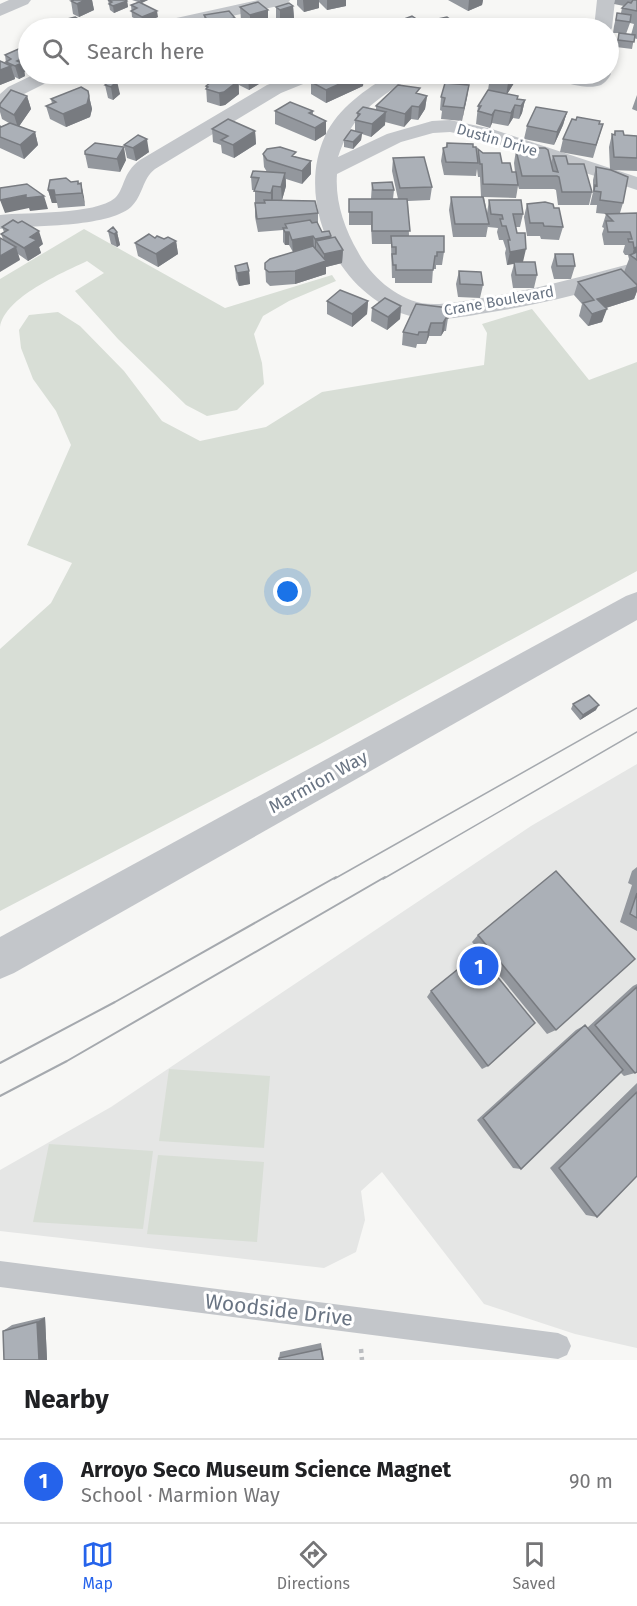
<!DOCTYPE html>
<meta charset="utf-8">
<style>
body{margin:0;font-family:"Fira Sans",sans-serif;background:#f6f6f6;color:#202124}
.you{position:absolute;left:288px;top:592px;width:21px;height:21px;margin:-15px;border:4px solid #fff;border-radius:50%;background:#1a73e8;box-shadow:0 0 0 9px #1a73e833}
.badge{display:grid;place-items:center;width:39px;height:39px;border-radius:50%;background:#2563eb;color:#fff;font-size:20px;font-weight:700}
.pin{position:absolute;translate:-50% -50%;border:3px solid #fff;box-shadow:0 2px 6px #0006}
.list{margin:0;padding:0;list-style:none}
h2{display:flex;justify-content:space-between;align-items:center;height:78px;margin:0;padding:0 24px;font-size:26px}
h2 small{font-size:20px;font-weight:400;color:#757577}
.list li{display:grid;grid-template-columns:39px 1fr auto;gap:18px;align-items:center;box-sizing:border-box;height:84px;padding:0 24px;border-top:2px solid #e0e0e0}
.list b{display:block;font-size:22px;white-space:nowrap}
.list p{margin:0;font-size:20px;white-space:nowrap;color:#757577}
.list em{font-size:20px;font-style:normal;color:#757577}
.icon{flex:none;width:33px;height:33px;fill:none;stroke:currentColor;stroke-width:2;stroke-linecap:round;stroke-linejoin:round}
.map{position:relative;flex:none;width:637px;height:1360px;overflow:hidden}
.search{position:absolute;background:#fff;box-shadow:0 3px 9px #0003;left:18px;right:18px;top:18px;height:66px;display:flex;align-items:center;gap:15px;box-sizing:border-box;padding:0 21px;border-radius:33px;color:#757577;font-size:22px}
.sheet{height:162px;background:#fff}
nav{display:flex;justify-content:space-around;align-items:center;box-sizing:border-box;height:84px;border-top:2px solid #e0e0e0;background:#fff;font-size:16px;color:#757577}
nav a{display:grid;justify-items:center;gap:3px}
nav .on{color:#2563eb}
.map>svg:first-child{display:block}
.built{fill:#e5e6e5}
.green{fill:#d8ded6}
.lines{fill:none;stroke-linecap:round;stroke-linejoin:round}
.path{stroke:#bbbdc0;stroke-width:4.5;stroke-dasharray:4 4;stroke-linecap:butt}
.service{fill:#c3c6ca;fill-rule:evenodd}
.minor{fill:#c3c6ca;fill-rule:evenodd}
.tertiary{fill:#c3c6ca;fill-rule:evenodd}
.tram-far1{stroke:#a5a9ae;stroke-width:1.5}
.tram{stroke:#a5a9ae;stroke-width:2}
.wall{fill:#93979d;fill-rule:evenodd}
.shaded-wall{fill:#787b80}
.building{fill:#abb0b7;stroke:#787b80;stroke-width:1.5}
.labels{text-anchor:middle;stroke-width:6;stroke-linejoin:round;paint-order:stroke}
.far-street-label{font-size:15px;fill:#697483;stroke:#fff}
.street-label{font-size:18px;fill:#697483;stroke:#fff}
.near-street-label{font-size:21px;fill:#697483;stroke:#fff}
</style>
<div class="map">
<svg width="637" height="1360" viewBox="0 0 637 1360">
<rect width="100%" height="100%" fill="#f7f7f5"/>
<!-- built -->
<path class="built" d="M 637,764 L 637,1348 L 575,1334 L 484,1304 L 382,1172 L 361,1191 L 365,1220 L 356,1252 L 324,1268 L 0,1231 L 0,1170 L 111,1107 L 531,826 Z"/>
<!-- green -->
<path class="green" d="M 84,229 L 225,308 L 332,275 L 336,281 L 289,301 L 263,316 L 254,334 L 262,363 L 264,384 L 237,410 L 207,416 L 186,405 L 118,339 L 75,291 L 104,273 L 87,261 C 62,273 5,297 0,327 L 0,279 Z
M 532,309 L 589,380 L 637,362 L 637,571 L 320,744 L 0,911 L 0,649 L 51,603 L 72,563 L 27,545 L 71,445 L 56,411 L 33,379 L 21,348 L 19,330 L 29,315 L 58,312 L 80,326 L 124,371 L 162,421 L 200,441 L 266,427 L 322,392 L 484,365 L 487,333 L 482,324 Z
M 169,1069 L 270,1076 L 264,1148 L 159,1141 Z
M 49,1144 L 153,1151 L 143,1229 L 33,1222 Z
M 158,1155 L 264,1162 L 257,1242 L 147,1234 Z"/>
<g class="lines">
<!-- path -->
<path class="path" d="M 361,1349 L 362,1360"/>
<!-- service -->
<path class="service" d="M 0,1261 L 558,1333 L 567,1337 L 571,1346 L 567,1355 L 558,1359 L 0,1287 Z"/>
<!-- minor -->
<path class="minor" d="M 9,0 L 31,0 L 28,4 L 0,16 L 0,4 Z
M 258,0 L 290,0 L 287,4 L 177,28 L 146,28 L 149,24 Z
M 597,0 L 615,0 L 612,28 L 609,32 L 608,28 L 594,28 Z
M 608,70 L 611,74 C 609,78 605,83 601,85 C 589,90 560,84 553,74 L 608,74 Z
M 35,74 L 58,74 L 56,78 L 22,95 L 7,108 L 0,110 L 0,94 L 8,87 Z
M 296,74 L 320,74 L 318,78 L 281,93 L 155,169 C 142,179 143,196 131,207 C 107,228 32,225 0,229 L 0,215 C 27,212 95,215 115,198 C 125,189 122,173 140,160 L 267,85 Z
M 391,74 L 412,74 C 407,82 397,86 390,91 C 362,110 349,125 338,157 L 387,134 L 432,121 L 450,120 L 492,129 L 637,177 L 637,190 L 480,138 L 450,132 L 433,133 L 401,142 L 337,174 C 335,201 344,228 358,252 C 370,275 394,297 421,303 C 438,306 458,302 476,299 C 531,291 583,276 637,262 L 637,277 C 588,293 537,305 486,313 C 462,317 438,322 414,317 C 339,300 294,203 325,136 C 338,108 366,89 391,74 Z"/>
<!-- tertiary -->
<path class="tertiary" d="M 637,592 L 637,620 L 14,973 L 0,979 L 0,937 L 626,596 Z"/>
<!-- tram-far1 -->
<path class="tram-far1" d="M 334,879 L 637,708
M 383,879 L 637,732"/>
<!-- tram -->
<path class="tram" d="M 0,1063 L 115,1002 L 336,877
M 0,1096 L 67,1061 L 385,877"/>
</g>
<!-- wall -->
<path class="wall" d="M 74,0 L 92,0 L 94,10 L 79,17 L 73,14 L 71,1 Z
M 108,0 L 127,1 L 128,7 L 114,13 L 110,10 Z
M 132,0 L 148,0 L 142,3 L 158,17 L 143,23 L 132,17 L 131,5 L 138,2 Z
M 297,0 L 346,0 L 346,6 L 327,10 L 319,2 L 319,8 L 304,12 L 297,5 Z
M 448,0 L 483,0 L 482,5 L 468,11 Z
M 615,0 L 629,0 L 629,2 L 629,0 L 637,0 L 637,39 L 634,38 L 632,49 L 616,47 L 619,33 L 613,33 L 614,26 L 617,13 L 621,13 L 622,8 L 624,6 L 614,4 ZM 630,23 L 634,24 L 631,35 L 626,34 Z
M 293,6 L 294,18 L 280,22 L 276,19 L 276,7 Z
M 240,7 L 268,10 L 268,23 L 250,28 L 241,20 Z
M 204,15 L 235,18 L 236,28 L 205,28 Z
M 428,21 L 461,28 L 363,28 L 363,23 L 396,28 L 396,22 L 427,27 Z
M 47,24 L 84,28 L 48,28 Z
M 23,47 L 25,76 L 19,79 L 15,77 L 15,79 L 0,85 L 0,61 L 6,63 L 5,55 Z
M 195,74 L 216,74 L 217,78 L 228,78 L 228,74 L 267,74 L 267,79 L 249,90 L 239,85 L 239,94 L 225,105 L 220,106 L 207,102 L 206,86 L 209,83 L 196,78 Z
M 326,74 L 364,74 L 363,86 L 326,103 L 311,94 L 311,82 Z
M 445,74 L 472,74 L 472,79 L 448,81 Z
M 537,74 L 551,74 L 545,80 L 536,78 Z
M 490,77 L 514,83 L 507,94 L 517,99 L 525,100 L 522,113 L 519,119 L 513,118 L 508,126 L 492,123 L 490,128 L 476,124 L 478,106 L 488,90 Z
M 112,80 L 120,94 L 113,100 L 108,98 L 105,85 Z
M 469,85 L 462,121 L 441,119 L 442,111 L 440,110 L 441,97 Z
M 420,94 L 427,96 L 425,109 L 418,120 L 411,119 L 404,127 L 385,122 L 385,125 L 371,137 L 362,134 L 361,140 L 353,149 L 344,147 L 344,140 L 355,131 L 355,120 L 357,118 L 357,113 L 376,110 L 376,106 Z
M 637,95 L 637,111 L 632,109 Z
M 27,96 L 31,109 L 19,126 L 35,132 L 38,145 L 24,159 L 0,148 L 0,126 L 1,127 L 9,123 L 2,119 L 0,112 L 0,104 Z
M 89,96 L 92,109 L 90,117 L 66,127 L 50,119 L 46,106 L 52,104 L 51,99 Z
M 275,111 L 313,111 L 313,115 L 326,121 L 326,134 L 315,141 L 275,124 Z
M 567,112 L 563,125 L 554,145 L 524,139 L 527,126 Z
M 599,124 L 603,124 L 593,158 L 560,152 L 563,139 Z
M 212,129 L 255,131 L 256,144 L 234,158 L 222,153 L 221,145 L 213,142 Z
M 615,131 L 624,135 L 637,136 L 637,171 L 611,170 L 623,203 L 620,213 L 637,213 L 637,291 L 634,299 L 606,308 L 602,322 L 588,326 L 579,316 L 582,304 L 574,295 L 578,282 L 624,272 L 629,259 L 628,255 L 625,255 L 623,252 L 625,245 L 604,245 L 602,234 L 604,228 L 602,227 L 606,214 L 596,213 L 597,205 L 590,205 L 593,192 L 593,180 L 596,167 L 610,170 L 609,147 L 612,134 L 614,134 Z
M 447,143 L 473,147 L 477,156 L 478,149 L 483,153 L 502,163 L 512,172 L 515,172 L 514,163 L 516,150 L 518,150 L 518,148 L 551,163 L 553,156 L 568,164 L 592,192 L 589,205 L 558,205 L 556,190 L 554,189 L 519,189 L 518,186 L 516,198 L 484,197 L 487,213 L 489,200 L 523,214 L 520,227 L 516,227 L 523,262 L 537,275 L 534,288 L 513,288 L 511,275 L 514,264 L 507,265 L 505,253 L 506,249 L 503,240 L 499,240 L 497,232 L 498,228 L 488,227 L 488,226 L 486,237 L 453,237 L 449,210 L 451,197 L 481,197 L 480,177 L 478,177 L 477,169 L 476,176 L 444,175 L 441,161 L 443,148 L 446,147 Z
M 124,145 L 149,152 L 136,161 L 127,158 Z
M 85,154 L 126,160 L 120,172 L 88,168 Z
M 263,154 L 296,157 L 311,174 L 302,184 L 286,179 L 286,186 L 282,200 L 273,200 L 318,213 L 318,224 L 322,232 L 331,236 L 331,238 L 343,250 L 342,263 L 326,267 L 326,274 L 295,284 L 270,286 L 266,282 L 265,263 L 293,252 L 289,245 L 285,245 L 283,242 L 283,230 L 258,232 L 255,217 L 255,190 L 252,190 L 251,177 L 267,172 L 264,167 Z
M 393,158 L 432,187 L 430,200 L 408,201 L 409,236 L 444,252 L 442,265 L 436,265 L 436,269 L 433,269 L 432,283 L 395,283 L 395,278 L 392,278 L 391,244 L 372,244 L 371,225 L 349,225 L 349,199 L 371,199 L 372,183 L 394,190 L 393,199 L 398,199 L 392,171 Z
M 78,181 L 79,184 L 81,183 L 85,206 L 58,208 L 57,203 L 52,203 L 48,190 L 71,182 Z
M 527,204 L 554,208 L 563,227 L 559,240 L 541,239 L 540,236 L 527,236 L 524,217 Z
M 2,227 L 43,244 L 39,247 L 41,253 L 28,261 L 18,254 L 20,260 L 3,239 L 1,234 L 4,232 Z
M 108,231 L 117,232 L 120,245 L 117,247 L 111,244 Z
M 155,238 L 176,241 L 178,254 L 158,267 L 138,256 L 135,243 Z
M 555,254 L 575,266 L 571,279 L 554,279 L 551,267 Z
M 235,266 L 249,271 L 250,284 L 239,286 L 236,279 Z
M 459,271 L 483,285 L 480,298 L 458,297 L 456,284 Z
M 327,301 L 368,301 L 367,314 L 352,327 L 327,314 Z
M 416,304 L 448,318 L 446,331 L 444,331 L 441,336 L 429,336 L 426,344 L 417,344 L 416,348 L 402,345 L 403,332 Z
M 401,306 L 400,319 L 387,330 L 371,321 L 372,308 Z
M 573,704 L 596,710 L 580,720 L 571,709 Z
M 637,867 L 637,931 L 620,922 L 632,885 L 628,883 L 632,871 Z
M 478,935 L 556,1030 L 547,1034 L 472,942 Z
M 637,984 L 637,1072 L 635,1073 L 624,1076 L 621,1073 L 521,1169 L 513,1168 L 477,1120 L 576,1030 L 585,1025 L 587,1028 L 633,986 Z
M 431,991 L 488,1066 L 482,1069 L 427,997 Z
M 637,1083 L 637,1176 L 597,1217 L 586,1215 L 550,1168 Z
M 45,1317 L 47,1360 L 4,1360 L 3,1331 L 12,1325 Z
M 321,1343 L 324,1360 L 279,1358 L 280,1352 Z"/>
<!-- shaded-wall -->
<path class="shaded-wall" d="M 85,0 L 92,0 L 94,10 L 79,17 L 77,4 Z
M 140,0 L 148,0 L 141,3 Z
M 303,0 L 319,0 L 319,8 L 304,12 Z
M 327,0 L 346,0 L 346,6 L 327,10 Z
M 469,0 L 483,0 L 482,5 L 468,11 Z
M 127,1 L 128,7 L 114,13 L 113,6 Z
M 293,6 L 294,18 L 280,22 L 280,10 Z
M 268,10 L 268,23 L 250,28 L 250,15 Z
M 157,11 L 158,17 L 143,23 L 142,17 Z
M 235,18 L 236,28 L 210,28 L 209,23 Z
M 83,22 L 84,28 L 74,28 L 75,25 Z
M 28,56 L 28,70 L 24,72 L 25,76 L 19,79 L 15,66 L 17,61 Z
M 11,66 L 15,79 L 0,85 L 0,70 Z
M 210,74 L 216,74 L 217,80 L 211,84 Z
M 254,74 L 267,74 L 267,79 L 249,90 L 248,77 Z
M 362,74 L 364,74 L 363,86 L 326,103 L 326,90 Z
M 514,74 L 515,74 L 514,83 L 506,96 L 508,83 Z
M 546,74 L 551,74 L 545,80 Z
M 117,81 L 120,94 L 113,100 L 111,87 Z
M 238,81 L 239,94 L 225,105 L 220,106 L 219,93 Z
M 469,85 L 467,98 L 462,121 L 464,108 Z
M 27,96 L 31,109 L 18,128 L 14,115 Z
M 89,96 L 92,109 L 90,117 L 66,127 L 63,114 Z
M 427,96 L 425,109 L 418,120 L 419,107 Z
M 525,100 L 522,113 L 519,119 L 521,106 Z
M 515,105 L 513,118 L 508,126 L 511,113 Z
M 412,106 L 411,119 L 404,127 L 405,114 Z
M 495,110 L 492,123 L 490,128 L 492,115 Z
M 386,112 L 385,125 L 371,137 L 372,124 Z
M 567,112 L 563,125 L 554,145 L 557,132 Z
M 326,121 L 326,134 L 315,141 L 315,128 Z
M 255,131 L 256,144 L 234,158 L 233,145 Z
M 35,132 L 38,145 L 24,159 L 20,145 Z
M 362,133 L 361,140 L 353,149 L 353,142 Z
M 147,139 L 149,152 L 136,161 L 133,148 Z
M 124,147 L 126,160 L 120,172 L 117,159 Z
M 311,161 L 311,174 L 302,184 L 302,171 Z
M 285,173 L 286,186 L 282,200 L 281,187 Z
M 81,183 L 84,197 L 85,206 L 82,193 Z
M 273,186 L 273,199 L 271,206 L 271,193 Z
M 48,190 L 54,190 L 57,203 L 52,203 Z
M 26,195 L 44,196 L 48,209 L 30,211 L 29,208 L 5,213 L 0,200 Z
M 39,231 L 43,244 L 39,247 L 41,253 L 28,261 L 24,248 L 30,237 Z
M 117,232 L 120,245 L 117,247 L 114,234 Z
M 285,232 L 289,232 L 289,245 L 285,245 Z
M 313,236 L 314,249 L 293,253 L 292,240 Z
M 331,236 L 331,249 L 316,241 L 316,252 L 315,252 L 315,239 Z
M 176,241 L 178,254 L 158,267 L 156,254 Z
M 16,247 L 20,260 L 0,272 L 0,256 Z
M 637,247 L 637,258 L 632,256 L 634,248 Z
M 526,249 L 523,262 L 507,265 L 510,252 Z
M 343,250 L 342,263 L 326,267 L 326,274 L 295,284 L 295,271 L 324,261 L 324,254 Z
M 249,271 L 250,284 L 239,286 L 237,273 Z
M 637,282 L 637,291 L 634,299 L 593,312 L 597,299 L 635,288 Z
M 368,301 L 367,314 L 352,327 L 352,314 Z
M 401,306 L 400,319 L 387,330 L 388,317 Z
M 607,309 L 602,322 L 588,326 L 592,314 Z
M 446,318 L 444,331 L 441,336 L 443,323 Z
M 431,323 L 429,336 L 426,344 L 428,332 Z
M 599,705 L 596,710 L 580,720 L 583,715 Z
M 45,1317 L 47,1360 L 39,1360 L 37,1322 Z"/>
<!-- building -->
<path class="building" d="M 74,0 L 85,0 L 77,4 L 71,1 Z
M 108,0 L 126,0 L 127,1 L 113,6 L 109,4 L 112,2 Z
M 633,0 L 637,0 L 637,11 L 622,8 L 628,2 L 631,3 Z
M 139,2 L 157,11 L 142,17 L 131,11 L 137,8 L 131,5 Z
M 258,2 L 268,10 L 250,15 L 240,7 Z
M 289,3 L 293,6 L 280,10 L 276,7 Z
M 229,11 L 235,18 L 209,23 L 204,15 Z
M 617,13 L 631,15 L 630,22 L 616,20 Z
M 412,16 L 430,28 L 404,28 L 396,22 Z
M 75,17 L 83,22 L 75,25 L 79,27 L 74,28 L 70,27 L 65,28 L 59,28 L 56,26 L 53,28 L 47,24 Z
M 447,17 L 461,27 L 456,28 L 440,28 L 428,21 Z
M 383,19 L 396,28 L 369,28 L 363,23 Z
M 499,24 L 506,28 L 476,28 Z
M 619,33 L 635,35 L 634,42 L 618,40 Z
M 23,47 L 28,50 L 28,56 L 17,61 L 22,63 L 15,66 L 6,62 L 11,59 L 5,55 Z
M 0,61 L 11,66 L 0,70 Z
M 240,74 L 254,74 L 248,77 Z
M 326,74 L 362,74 L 326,90 L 311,82 Z
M 492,74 L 514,74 L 508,83 L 490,77 Z
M 220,75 L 238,81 L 224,92 L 219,93 L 206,89 L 208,87 L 206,86 Z
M 112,80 L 117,81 L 111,87 L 105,85 Z
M 445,83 L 469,85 L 464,108 L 443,106 L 445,98 L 441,97 Z
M 398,85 L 420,88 L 416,93 L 427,96 L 419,107 L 412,106 L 405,114 L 376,106 Z
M 81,87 L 88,91 L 89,96 L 87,104 L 63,114 L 46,106 L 56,102 L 51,99 Z
M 11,90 L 27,96 L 14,115 L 0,107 L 0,104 Z
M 488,90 L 518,96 L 517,99 L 525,100 L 521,106 L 515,105 L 511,113 L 495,110 L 492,115 L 478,111 L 481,106 L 478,106 Z
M 290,102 L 313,111 L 309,113 L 326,121 L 315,128 L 275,111 Z
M 363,107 L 386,112 L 372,124 L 355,120 L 360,114 L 357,113 Z
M 536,107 L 567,112 L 557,132 L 527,126 Z
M 577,117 L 600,121 L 599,124 L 603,124 L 596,145 L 563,139 L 572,119 L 576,120 Z
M 228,119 L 255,131 L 233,145 L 221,140 L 228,136 L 212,129 Z
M 10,123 L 35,132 L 20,145 L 0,137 L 0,126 L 1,127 Z
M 351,130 L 362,133 L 353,142 L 344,140 Z
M 615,131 L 623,131 L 624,135 L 637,136 L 637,158 L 614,157 L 612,134 L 615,135 Z
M 138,135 L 147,139 L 133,148 L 124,145 Z
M 95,143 L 124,147 L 117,159 L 85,154 L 85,151 Z
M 447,143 L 473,144 L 473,147 L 476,147 L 478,163 L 446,162 L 443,148 L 447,147 Z
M 280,147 L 296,152 L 292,156 L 311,161 L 302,171 L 267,160 L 263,154 L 267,149 Z
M 518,148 L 545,148 L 548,150 L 553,171 L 558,172 L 553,156 L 566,156 L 568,164 L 584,164 L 592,192 L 562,192 L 559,177 L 557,176 L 522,176 L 516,150 L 519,150 Z
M 478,149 L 483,153 L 500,153 L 502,163 L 510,163 L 512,172 L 516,172 L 518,185 L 483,184 L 482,164 L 480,164 Z
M 424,157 L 432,187 L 400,188 L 393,158 Z
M 596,167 L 611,170 L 628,177 L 623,203 L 600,200 L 601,192 L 594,191 L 595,185 L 597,186 Z
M 253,171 L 285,173 L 281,187 L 273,186 L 271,193 L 254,191 L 259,178 L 251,177 Z
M 66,178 L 71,182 L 78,181 L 78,184 L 81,183 L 82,193 L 55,195 L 54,190 L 48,190 L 50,180 Z
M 392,182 L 394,190 L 373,190 L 372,183 Z
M 27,184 L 44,196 L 26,198 L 26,195 L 0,200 L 0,188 Z
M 451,197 L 483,197 L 489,224 L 455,224 Z
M 349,199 L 407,199 L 410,231 L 372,231 L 372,212 L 349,212 Z
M 264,200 L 315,201 L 318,213 L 257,219 L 255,203 L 265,203 Z
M 489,200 L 521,200 L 523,214 L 513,214 L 517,233 L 525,233 L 526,249 L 510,252 L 508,240 L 510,240 L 506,226 L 502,226 L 500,219 L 503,219 L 502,215 L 491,214 Z
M 545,202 L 553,204 L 554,208 L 559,208 L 563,227 L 544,226 L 543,223 L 530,223 L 527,204 Z
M 637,213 L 637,247 L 634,248 L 633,242 L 629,242 L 628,239 L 632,239 L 630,232 L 608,232 L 606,221 L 613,221 L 606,214 Z
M 13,220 L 18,223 L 22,221 L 39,231 L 30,237 L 37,240 L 24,248 L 1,234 L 8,230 L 2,227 Z
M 310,220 L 312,223 L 317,222 L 322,232 L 329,231 L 331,236 L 315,239 L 313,236 L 292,240 L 289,232 L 285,232 L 283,228 L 287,228 L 285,224 Z
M 113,227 L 117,232 L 114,234 L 108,231 Z
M 149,234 L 155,238 L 157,236 L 164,239 L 168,237 L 176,241 L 156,254 L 135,243 Z
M 391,236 L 444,236 L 444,252 L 437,252 L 437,256 L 435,256 L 433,270 L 396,270 L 396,265 L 393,265 L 392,254 L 396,254 L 396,247 L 392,247 Z
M 335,237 L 343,250 L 324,254 L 316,241 Z
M 0,238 L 16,247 L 0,256 Z
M 313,246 L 326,261 L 295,271 L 269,272 L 265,269 L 265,263 L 270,259 Z
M 637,252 L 637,260 L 630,255 Z
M 555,254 L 573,254 L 575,266 L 557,266 Z
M 514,262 L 535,262 L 537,275 L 516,275 Z
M 247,263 L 249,271 L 237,273 L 235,266 Z
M 621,269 L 637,285 L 637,287 L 597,299 L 607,309 L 592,314 L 583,303 L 594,300 L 578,282 Z
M 459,271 L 481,272 L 483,285 L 460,284 Z
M 340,290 L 368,301 L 352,314 L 327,301 Z
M 385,298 L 401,306 L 388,317 L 372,308 Z
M 416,304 L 449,308 L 448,318 L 446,318 L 443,323 L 431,323 L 428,332 L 419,332 L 418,335 L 403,332 Z
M 589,695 L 599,705 L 583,715 L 573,704 Z
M 556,871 L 635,959 L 556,1030 L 478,935 Z
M 637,893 L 637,918 L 630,914 Z
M 478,953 L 535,1023 L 488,1066 L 431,991 Z
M 637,987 L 637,1072 L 635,1073 L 595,1025 Z
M 585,1025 L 623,1070 L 521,1169 L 483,1118 Z
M 637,1092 L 637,1176 L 597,1217 L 559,1168 Z
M 37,1322 L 39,1360 L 4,1360 L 3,1331 Z
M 321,1349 L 323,1360 L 279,1360 L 279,1358 Z"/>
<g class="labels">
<!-- far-street labels -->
<g class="far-street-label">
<text transform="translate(497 140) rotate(16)" y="5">Dustin Drive</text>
<text transform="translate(499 301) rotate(-10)" y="5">Crane Boulevard</text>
</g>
<!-- street labels -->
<g class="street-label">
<text transform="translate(318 782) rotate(-29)" y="6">Marmion Way</text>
</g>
<!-- near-street labels -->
<g class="near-street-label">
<text transform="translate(279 1310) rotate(7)" y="7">Woodside Drive</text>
</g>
</g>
</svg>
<div class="you"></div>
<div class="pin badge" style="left:479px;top:966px">1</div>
<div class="search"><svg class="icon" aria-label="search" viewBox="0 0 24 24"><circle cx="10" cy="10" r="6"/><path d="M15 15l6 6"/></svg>Search here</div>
</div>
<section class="sheet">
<h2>Nearby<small></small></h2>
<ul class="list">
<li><span class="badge">1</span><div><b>Arroyo Seco Museum Science Magnet</b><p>School · Marmion Way</p></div><em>90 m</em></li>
</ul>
</section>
<nav>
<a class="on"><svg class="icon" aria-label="map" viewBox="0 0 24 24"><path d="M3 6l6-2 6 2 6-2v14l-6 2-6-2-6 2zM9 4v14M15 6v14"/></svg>Map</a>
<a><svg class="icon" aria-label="directions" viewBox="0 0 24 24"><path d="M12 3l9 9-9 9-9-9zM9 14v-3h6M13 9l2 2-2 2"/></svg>Directions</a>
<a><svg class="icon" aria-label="saved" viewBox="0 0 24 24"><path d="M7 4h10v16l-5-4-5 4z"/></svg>Saved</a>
</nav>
